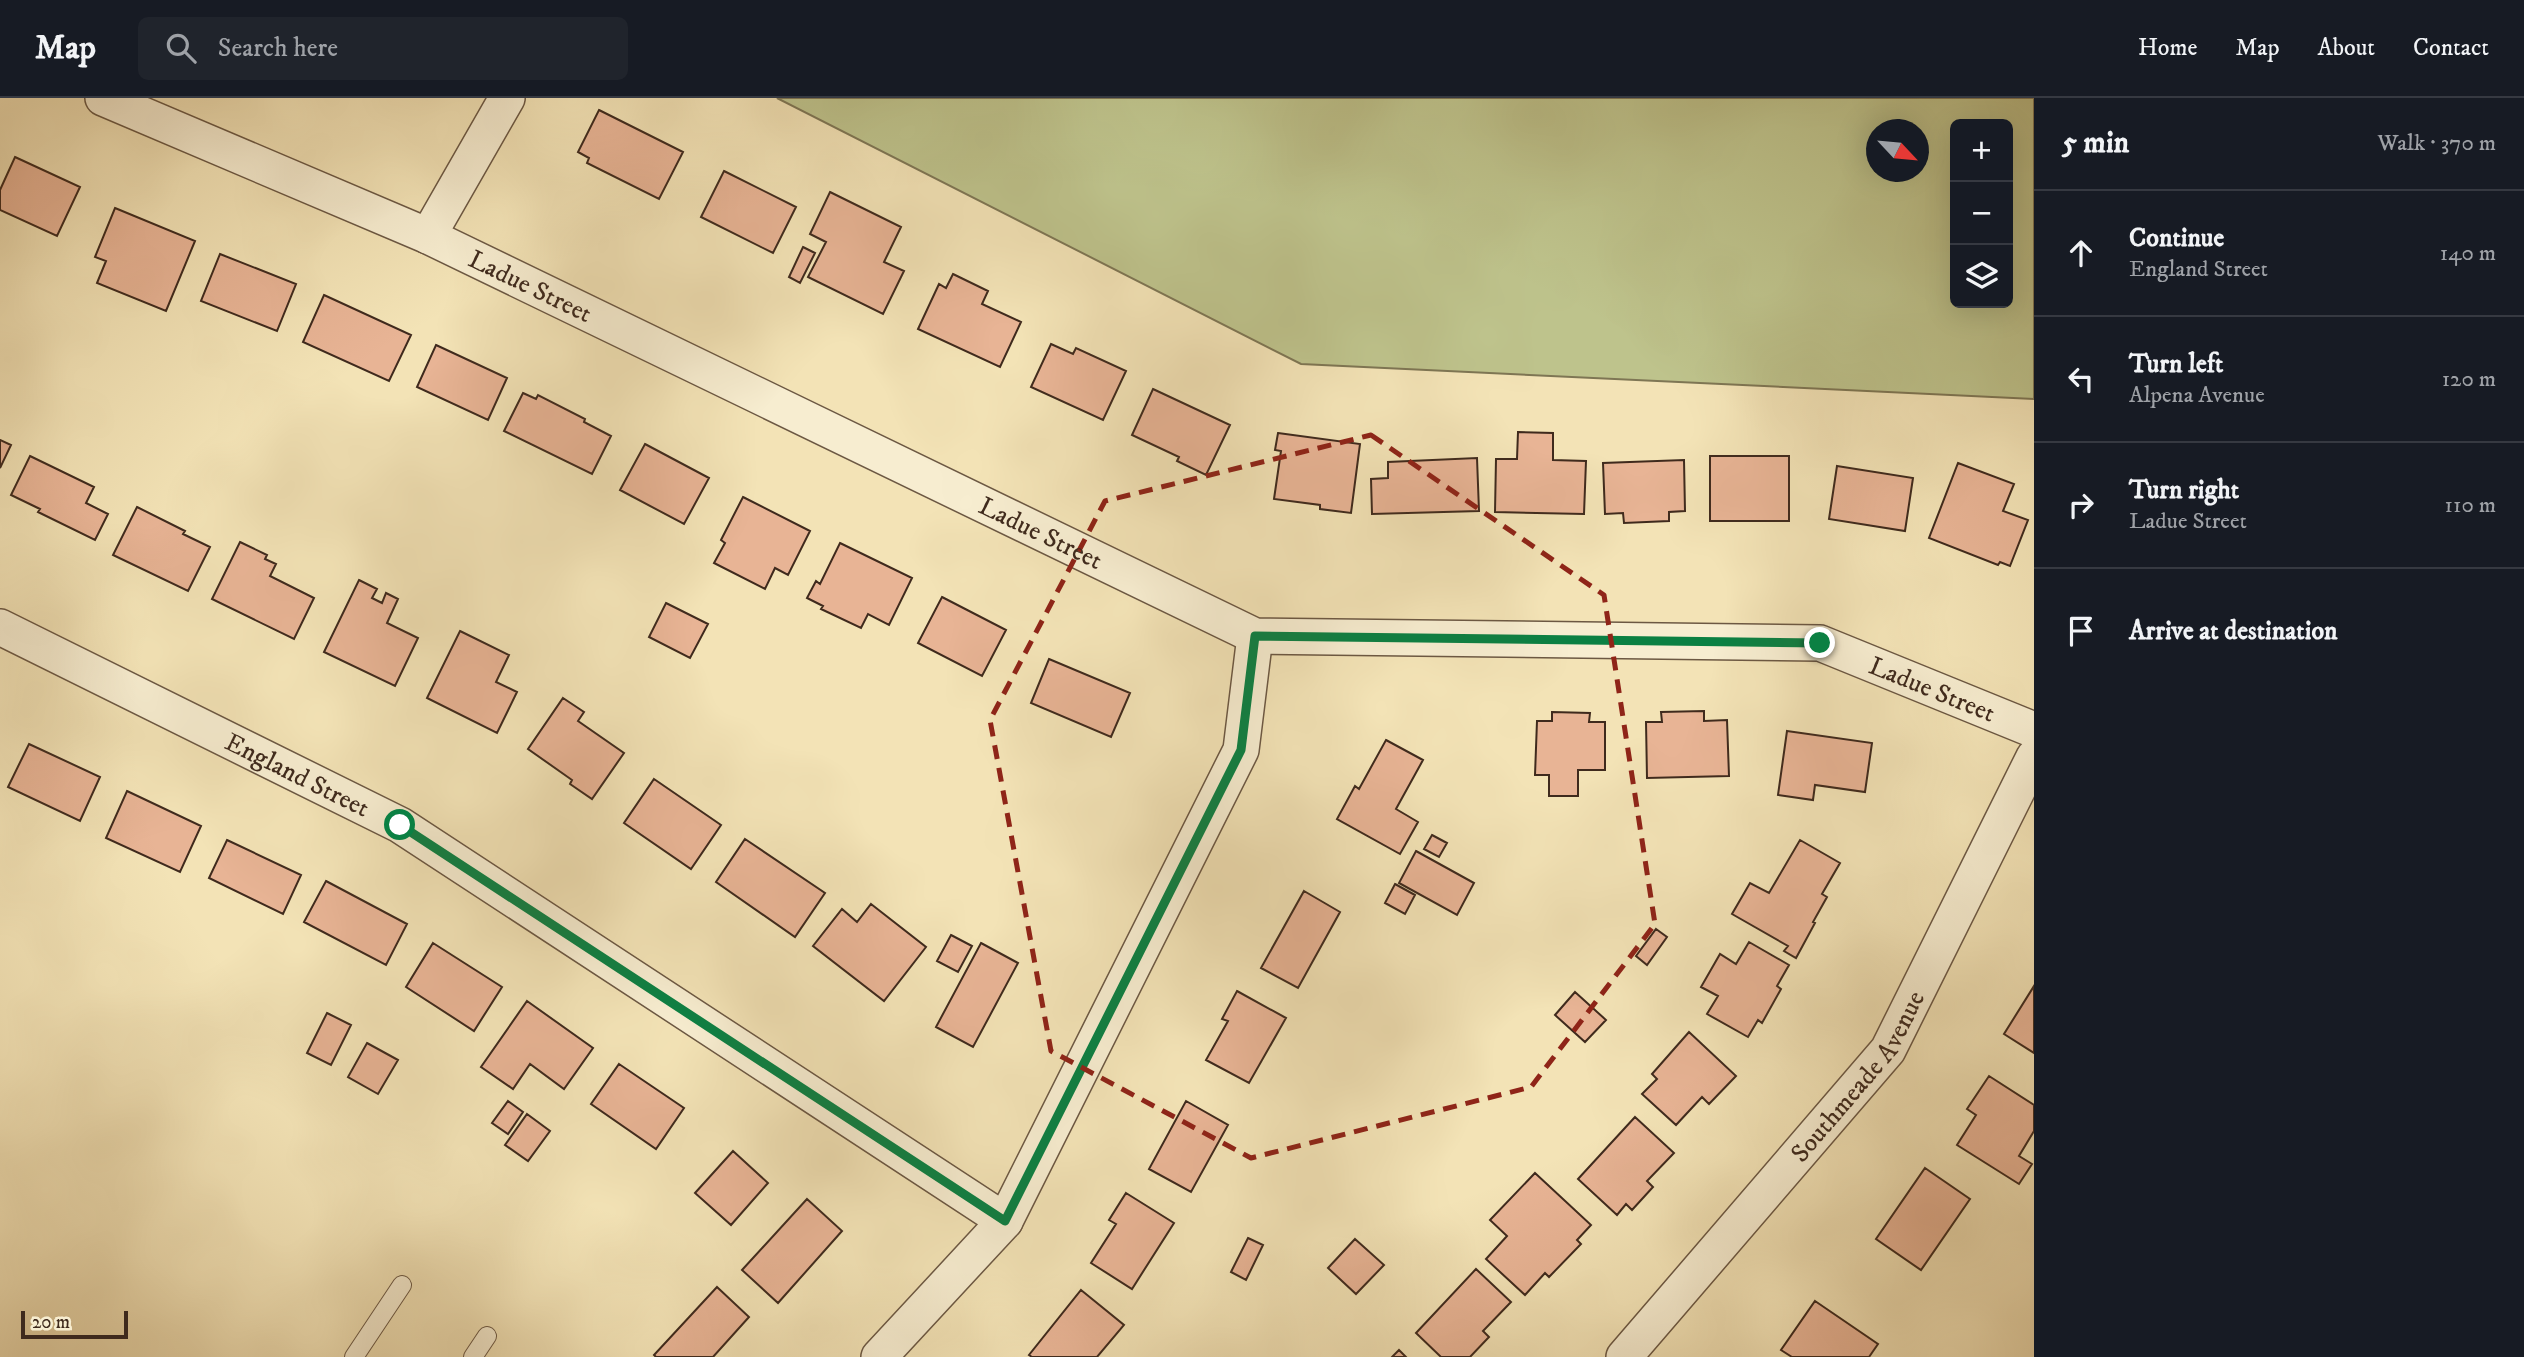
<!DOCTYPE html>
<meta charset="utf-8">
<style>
body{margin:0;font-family:"IM FELL DW Pica",serif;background:#20242c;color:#f1f3f6}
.controls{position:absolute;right:21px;top:21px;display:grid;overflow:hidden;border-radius:10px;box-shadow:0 7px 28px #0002}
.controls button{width:63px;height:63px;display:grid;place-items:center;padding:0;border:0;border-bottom:2px solid #363941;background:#171b24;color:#f1f3f6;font:35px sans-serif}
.compass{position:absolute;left:1866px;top:21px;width:63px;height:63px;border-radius:50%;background:#171b24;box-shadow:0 7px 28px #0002;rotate:116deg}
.scale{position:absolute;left:21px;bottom:18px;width:107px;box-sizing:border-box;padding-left:7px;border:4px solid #3f2a1d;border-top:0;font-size:19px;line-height:24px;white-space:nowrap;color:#3f2a1d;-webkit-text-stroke:5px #f7edd0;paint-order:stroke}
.stop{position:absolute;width:21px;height:21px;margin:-16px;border:5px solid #0b8043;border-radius:50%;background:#fff}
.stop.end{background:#0b8043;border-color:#fff;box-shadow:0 2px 7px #0008}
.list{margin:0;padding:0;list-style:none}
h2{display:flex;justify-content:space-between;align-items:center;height:91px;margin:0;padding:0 28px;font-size:30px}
h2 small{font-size:23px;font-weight:400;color:#9ea1a6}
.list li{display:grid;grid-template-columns:46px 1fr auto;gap:21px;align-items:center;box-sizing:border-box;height:126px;padding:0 28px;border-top:2px solid #363941}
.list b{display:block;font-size:26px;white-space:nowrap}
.list p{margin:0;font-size:23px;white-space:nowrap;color:#9ea1a6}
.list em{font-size:23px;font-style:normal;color:#9ea1a6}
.icon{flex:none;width:38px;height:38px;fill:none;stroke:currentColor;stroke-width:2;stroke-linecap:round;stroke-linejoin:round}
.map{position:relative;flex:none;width:2034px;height:1259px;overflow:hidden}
header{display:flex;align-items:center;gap:42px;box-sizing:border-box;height:98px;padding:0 35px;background:#171b24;border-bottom:2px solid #363941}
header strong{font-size:33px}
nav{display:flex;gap:38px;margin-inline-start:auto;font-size:24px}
.search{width:490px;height:63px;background:#20242c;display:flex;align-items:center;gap:18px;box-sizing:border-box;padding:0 24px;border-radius:10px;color:#9ea1a6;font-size:26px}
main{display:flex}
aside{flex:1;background:#171b24}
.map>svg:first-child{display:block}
.green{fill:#bec38c;stroke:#7e7654;stroke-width:2;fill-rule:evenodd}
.building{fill:#e8b495;stroke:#3f2a1d;stroke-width:2}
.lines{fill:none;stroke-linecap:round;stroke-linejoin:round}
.lane-casing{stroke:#6c5843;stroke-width:20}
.street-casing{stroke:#6c5843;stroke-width:38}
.lane{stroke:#f7edd0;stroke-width:18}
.street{stroke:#f7edd0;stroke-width:35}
.route{stroke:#0b8043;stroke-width:9}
.marked{fill:none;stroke:#8f2418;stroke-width:5;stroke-dasharray:14 9;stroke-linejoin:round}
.labels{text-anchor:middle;stroke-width:7;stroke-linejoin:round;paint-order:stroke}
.street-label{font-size:26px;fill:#3f2a1d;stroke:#f7edd0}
</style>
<header>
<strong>Map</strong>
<div class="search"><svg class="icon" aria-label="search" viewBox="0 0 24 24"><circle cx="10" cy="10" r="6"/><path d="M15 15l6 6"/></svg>Search here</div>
<nav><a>Home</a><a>Map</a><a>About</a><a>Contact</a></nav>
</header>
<main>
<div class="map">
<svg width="2034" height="1259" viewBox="0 0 2034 1259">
<rect width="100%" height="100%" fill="#f3e3b6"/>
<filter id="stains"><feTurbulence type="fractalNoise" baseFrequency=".00286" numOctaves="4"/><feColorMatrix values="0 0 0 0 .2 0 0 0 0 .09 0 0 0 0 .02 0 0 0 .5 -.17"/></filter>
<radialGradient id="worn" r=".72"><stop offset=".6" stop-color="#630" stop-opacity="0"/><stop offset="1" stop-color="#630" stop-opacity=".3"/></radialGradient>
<!-- green -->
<path class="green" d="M 777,0 L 2034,0 L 2034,301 L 1301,266 ZM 1955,26 L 2008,26 L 2008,205 L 1955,205 ZM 1876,32 L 1918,32 L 1918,74 L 1876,74 Z"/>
<!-- building -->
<path class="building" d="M 599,12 L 683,54 L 659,101 L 587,65 L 589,60 L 578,54 Z
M 15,59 L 80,89 L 57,138 L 0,112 L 0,92 Z
M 724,73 L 796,109 L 773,155 L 701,119 Z
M 830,94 L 901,129 L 884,164 L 904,173 L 883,216 L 808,179 L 826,144 L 810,136 Z
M 115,110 L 195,143 L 166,213 L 97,185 L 106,163 L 95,159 Z
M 803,149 L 815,155 L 800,185 L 789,179 Z
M 220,156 L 296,186 L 277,233 L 201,203 Z
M 953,176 L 988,193 L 982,206 L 1021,224 L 1000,269 L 918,231 L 939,186 L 946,190 Z
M 324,197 L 411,237 L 389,283 L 303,244 Z
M 1051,246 L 1073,256 L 1076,250 L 1126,273 L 1103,322 L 1031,289 Z
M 436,247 L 507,280 L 488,322 L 417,289 Z
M 1153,291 L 1230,327 L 1206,377 L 1177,363 L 1179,359 L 1132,337 Z
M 523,295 L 536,301 L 538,297 L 585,321 L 584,324 L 611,338 L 592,376 L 504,333 Z
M 1518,334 L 1553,335 L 1553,362 L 1586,363 L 1584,416 L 1495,414 L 1496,361 L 1517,361 Z
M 1278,335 L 1360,346 L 1351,415 L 1320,411 L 1320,407 L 1274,401 L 1281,353 L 1275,352 Z
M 0,342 L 11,347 L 0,370 Z
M 645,346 L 709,380 L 684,426 L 620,392 Z
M 30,358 L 94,389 L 86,405 L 108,416 L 95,442 L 38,414 L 40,411 L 11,397 Z
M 1710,358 L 1789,358 L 1789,423 L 1710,423 Z
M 1477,360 L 1479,413 L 1372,416 L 1371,381 L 1388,380 L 1388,364 Z
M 1684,362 L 1685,413 L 1669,414 L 1669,423 L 1624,425 L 1623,415 L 1605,416 L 1603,365 Z
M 1958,365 L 2014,386 L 2003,413 L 2028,422 L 2010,468 L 2000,464 L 1998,467 L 1929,440 Z
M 1837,368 L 1913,380 L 1905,433 L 1829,421 Z
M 743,399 L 810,433 L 788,477 L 775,470 L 765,491 L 714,465 L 725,445 L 721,442 Z
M 137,409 L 185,433 L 183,436 L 210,449 L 188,493 L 113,457 Z
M 240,444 L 267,457 L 265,461 L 276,466 L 270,478 L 314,500 L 294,541 L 212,501 Z
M 840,445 L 912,480 L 889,527 L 868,516 L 861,530 L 821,511 L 823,508 L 807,500 L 816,483 L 820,486 Z
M 359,482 L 377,491 L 372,500 L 382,505 L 386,495 L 398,501 L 387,525 L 418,540 L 395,588 L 324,554 Z
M 942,499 L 1006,532 L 982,578 L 918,545 Z
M 666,505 L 708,526 L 690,560 L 649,539 Z
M 460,533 L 509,557 L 496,584 L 517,594 L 497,635 L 427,600 Z
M 1049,561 L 1130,595 L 1111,639 L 1031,605 Z
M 563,600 L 584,614 L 578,623 L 624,655 L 592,701 L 570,686 L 572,682 L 528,651 Z
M 1704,613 L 1704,623 L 1727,622 L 1729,678 L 1647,680 L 1646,624 L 1662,624 L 1661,614 Z
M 1552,614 L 1590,615 L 1589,624 L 1605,624 L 1605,672 L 1578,672 L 1578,698 L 1549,698 L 1549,677 L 1535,677 L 1537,623 L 1552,623 Z
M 1787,633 L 1872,645 L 1865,694 L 1815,687 L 1813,702 L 1778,697 Z
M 1386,642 L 1423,662 L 1396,711 L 1418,724 L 1400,756 L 1337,721 L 1355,688 L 1359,691 Z
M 29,646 L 100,679 L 80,723 L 8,689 Z
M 654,681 L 721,727 L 691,771 L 624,725 Z
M 127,693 L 201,728 L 180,774 L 106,740 Z
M 1432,737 L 1447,745 L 1439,759 L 1424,751 Z
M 745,741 L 825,795 L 795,839 L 716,784 Z
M 227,742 L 301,777 L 283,816 L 209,780 Z
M 1800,742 L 1840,765 L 1822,796 L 1827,799 L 1813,824 L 1815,825 L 1796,860 L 1784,853 L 1788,848 L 1732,816 L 1750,785 L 1769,795 Z
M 1416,753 L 1474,785 L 1457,817 L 1399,785 Z
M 326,783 L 407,826 L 386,867 L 304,824 Z
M 1395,786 L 1415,797 L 1405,816 L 1385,805 Z
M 1304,793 L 1340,814 L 1298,890 L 1261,870 Z
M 871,806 L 926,849 L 884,903 L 813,848 L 842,811 L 857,824 Z
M 1656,831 L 1667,839 L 1647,867 L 1636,858 Z
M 951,837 L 972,848 L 958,874 L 937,863 Z
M 1749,844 L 1789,867 L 1777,888 L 1781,891 L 1762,925 L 1758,922 L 1748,939 L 1707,916 L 1718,898 L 1701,889 L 1720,856 L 1736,866 Z
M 433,845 L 502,889 L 474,933 L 406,889 Z
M 981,845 L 1018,865 L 973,949 L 936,929 Z
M 2034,888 L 2034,955 L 2004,936 Z
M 1237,893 L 1286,920 L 1249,985 L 1206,962 L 1228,923 L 1222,921 Z
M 1575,894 L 1606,922 L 1585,944 L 1555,917 Z
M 527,903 L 593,950 L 564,991 L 530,966 L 513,991 L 481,969 Z
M 327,915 L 351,927 L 331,967 L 307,955 Z
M 1689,934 L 1736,978 L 1709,1006 L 1702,999 L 1676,1027 L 1642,996 L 1657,981 L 1652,976 Z
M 367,945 L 398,962 L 378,996 L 348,979 Z
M 619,966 L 684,1010 L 656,1051 L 591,1006 Z
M 1989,978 L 2034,1007 L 2034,1033 L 2019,1058 L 2032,1066 L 2019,1086 L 1957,1047 L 1976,1017 L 1967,1011 Z
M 508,1003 L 523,1014 L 508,1036 L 492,1025 Z
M 1186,1003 L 1228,1027 L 1191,1094 L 1149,1071 Z
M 527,1016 L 550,1033 L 528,1063 L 505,1047 Z
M 1635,1019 L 1674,1055 L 1647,1083 L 1653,1089 L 1632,1112 L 1626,1106 L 1617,1117 L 1578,1081 Z
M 733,1053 L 768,1085 L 731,1127 L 695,1095 Z
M 1925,1070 L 1970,1101 L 1921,1172 L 1876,1141 Z
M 1535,1075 L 1591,1127 L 1577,1142 L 1581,1146 L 1549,1179 L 1545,1175 L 1525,1197 L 1486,1161 L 1507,1138 L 1490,1122 Z
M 1126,1095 L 1174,1125 L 1132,1191 L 1091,1165 L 1116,1126 L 1109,1122 Z
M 807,1101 L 842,1133 L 778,1205 L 742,1172 Z
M 1248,1140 L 1263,1147 L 1246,1182 L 1231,1174 Z
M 1355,1141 L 1384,1167 L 1356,1196 L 1328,1170 Z
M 1476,1171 L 1511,1204 L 1483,1233 L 1489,1239 L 1470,1259 L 1441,1259 L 1416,1235 Z
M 717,1189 L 749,1219 L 713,1259 L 656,1259 L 654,1257 Z
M 1081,1192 L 1124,1227 L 1097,1259 L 1032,1259 L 1029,1257 Z
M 1815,1203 L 1878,1246 L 1869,1259 L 1792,1259 L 1781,1252 Z
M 1399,1252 L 1406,1259 L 1392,1259 Z"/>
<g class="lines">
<!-- lane casing -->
<g class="lane-casing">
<path id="lane" d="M 354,1259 L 402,1187
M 473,1259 L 487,1238"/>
</g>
<!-- street casing -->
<g class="street-casing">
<g id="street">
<path id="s1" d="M 103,0 L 428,138 L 1255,538 L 1820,545 L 2034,632"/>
<path d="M 428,138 L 507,0"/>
<path id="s2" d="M 0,529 L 400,727 L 1005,1123"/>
<path d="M 879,1259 L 1005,1123 L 1241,652 L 1255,538"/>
<path id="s3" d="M 1624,1259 L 1888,952 L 2034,659"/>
</g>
</g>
<!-- lane -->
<use href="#lane" class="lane"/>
<!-- street -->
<use href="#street" class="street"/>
</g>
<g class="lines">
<!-- route -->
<path class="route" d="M 400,727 L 1005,1123 L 1241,652 L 1255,538 L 1820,545"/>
</g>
<!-- marked area -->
<path class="marked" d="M 1371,337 L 1604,497 L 1655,826 L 1531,989 L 1251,1060 L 1051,953 L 990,622 L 1105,403 Z"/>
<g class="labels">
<!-- street labels -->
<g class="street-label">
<text dy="9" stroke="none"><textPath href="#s1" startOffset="467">Ladue Street</textPath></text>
<text dy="9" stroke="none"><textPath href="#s1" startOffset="1034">Ladue Street</textPath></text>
<text dy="9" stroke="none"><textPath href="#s1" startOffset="1958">Ladue Street</textPath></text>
<text dy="9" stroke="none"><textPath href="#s2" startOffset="332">England Street</textPath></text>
<text dy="9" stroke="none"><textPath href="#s3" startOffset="366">Southmeade Avenue</textPath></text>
</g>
</g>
<rect width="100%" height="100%" filter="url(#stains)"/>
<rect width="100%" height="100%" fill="url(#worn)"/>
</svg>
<div class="controls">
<button>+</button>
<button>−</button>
<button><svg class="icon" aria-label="layers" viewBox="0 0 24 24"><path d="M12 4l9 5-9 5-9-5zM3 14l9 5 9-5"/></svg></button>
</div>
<svg class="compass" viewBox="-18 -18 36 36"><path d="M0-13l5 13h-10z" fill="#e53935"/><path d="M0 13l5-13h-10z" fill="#9ea1a6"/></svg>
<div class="scale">20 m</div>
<div class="stop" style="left:400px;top:727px"></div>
<div class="stop end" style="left:1820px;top:545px"></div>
</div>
<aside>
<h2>5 min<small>Walk · 370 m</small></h2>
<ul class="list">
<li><svg class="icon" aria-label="ahead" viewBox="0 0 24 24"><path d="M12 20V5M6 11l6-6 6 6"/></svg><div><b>Continue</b><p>England Street</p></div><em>140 m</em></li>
<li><svg class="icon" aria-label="left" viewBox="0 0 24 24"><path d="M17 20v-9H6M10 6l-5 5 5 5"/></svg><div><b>Turn left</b><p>Alpena Avenue</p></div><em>120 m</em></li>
<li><svg class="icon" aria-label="right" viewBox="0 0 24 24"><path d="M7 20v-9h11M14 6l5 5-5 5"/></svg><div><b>Turn right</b><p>Ladue Street</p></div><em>110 m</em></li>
<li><svg class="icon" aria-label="arrive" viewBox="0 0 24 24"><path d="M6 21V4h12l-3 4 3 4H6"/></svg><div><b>Arrive at destination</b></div></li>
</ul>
</aside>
</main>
